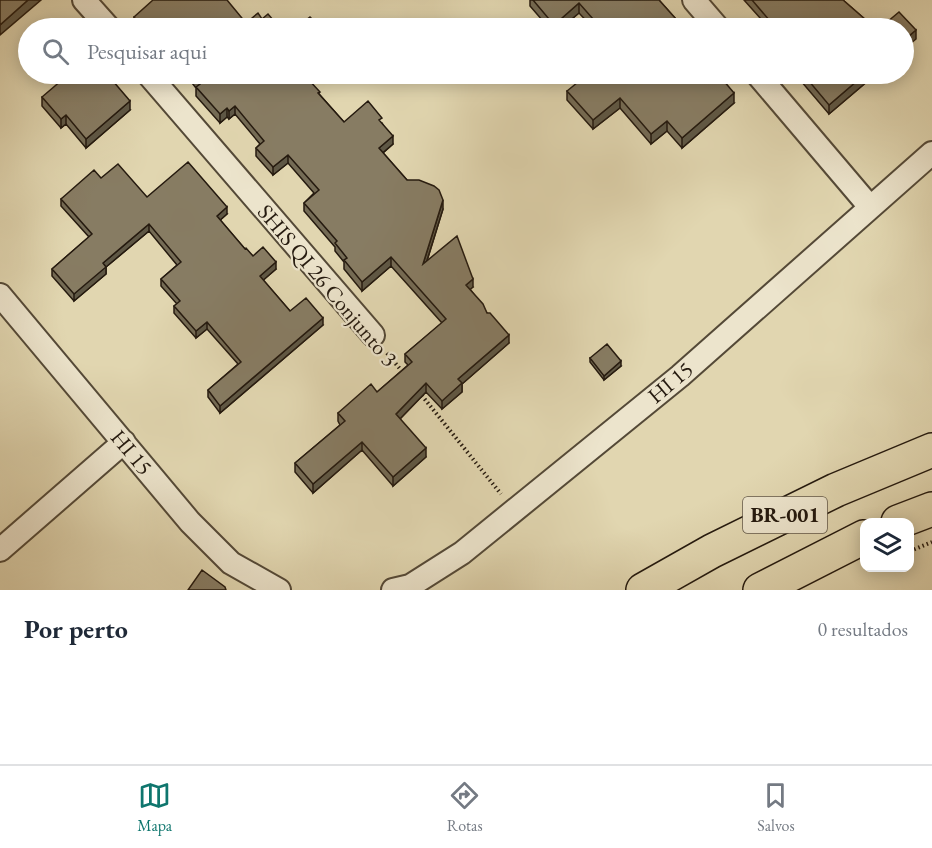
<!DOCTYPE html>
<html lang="pt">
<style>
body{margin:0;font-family:"EB Garamond",serif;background:#f6f6f7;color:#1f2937}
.controls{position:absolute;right:18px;bottom:18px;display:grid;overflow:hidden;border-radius:12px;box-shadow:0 3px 15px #0003}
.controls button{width:54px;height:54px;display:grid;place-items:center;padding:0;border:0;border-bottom:2px solid #e0e1e3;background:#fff;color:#1f2937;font:30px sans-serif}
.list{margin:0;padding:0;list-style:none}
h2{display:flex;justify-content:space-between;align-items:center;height:78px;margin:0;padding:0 24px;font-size:26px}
h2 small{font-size:20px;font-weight:400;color:#747a83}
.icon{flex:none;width:33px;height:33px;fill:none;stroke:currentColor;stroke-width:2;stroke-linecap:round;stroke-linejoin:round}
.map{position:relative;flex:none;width:932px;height:590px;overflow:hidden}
.search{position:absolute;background:#fff;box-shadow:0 3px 15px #0003;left:18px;right:18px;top:18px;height:66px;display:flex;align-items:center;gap:15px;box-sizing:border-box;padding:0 21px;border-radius:33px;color:#747a83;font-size:22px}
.sheet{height:174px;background:#fff}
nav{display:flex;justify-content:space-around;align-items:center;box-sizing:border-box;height:84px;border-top:2px solid #e0e1e3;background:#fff;font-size:16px;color:#747a83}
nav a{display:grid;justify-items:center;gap:3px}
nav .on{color:#0f766e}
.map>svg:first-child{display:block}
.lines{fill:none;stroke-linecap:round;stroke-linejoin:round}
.street-casing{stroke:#544937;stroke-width:26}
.highway-casing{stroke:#251a0f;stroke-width:36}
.path{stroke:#251a0f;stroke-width:4;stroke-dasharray:1.5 3;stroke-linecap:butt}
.street{stroke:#ece4cc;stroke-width:22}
.highway{stroke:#e1d6b0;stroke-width:33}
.wall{fill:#746b55;stroke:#251a0f;stroke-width:1.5}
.shaded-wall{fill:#5e5745;stroke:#251a0f;stroke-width:1.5}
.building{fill:#877c63;stroke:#251a0f;stroke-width:1.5}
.labels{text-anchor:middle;stroke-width:4.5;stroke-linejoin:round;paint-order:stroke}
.shield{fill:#ece4cc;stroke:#615748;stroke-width:1.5}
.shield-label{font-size:21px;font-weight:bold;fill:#251a0f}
.street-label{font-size:22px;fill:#251a0f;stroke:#ece4cc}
</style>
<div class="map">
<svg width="932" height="590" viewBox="0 0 932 590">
<rect width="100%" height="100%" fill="#e1d6b0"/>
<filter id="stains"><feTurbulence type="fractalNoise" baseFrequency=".00333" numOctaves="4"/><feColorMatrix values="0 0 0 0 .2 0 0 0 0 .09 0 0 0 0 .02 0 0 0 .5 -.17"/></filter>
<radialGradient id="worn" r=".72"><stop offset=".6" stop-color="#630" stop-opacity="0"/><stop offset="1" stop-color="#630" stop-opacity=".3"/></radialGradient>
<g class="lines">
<!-- street casing -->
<g class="street-casing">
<path id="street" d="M 84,0 L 109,28
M 694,0 L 718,28
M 148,74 L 373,335
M 757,74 L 870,207
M 0,295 L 190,522 L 231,563 L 279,590
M 0,550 L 124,442
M 393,590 L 410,586 L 462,553 L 680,376 L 932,153"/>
</g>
<!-- highway casing -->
<g class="highway-casing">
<path id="highway" d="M 898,522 L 932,509
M 643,590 L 712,551 L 836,490 L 932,450
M 760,590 L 864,537"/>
</g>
<!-- path -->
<path class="path" d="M 387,353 L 405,375
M 419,392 L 501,494
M 910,551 L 932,542"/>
<!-- street -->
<use href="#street" class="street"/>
<!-- highway -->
<use href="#highway" class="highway"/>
</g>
<!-- wall -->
<path class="wall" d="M 530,0 L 659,0 L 684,28 L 593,28 L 579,13 L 561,28 L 549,28 L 530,6 Z
M 744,0 L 843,0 L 875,28 L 769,28 Z
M 134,17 L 246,23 L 262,19 L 280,28 L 136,28 L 134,26 Z
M 185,74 L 324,74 L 312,84 L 320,95 L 344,122 L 382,123 L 393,144 L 383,153 L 407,180 L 443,209 L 427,261 L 473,287 L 470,289 L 487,313 L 509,343 L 462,384 L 462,392 L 442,409 L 426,392 L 400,419 L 426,457 L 393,486 L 362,450 L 313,493 L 295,472 L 295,463 L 340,425 L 338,421 L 338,413 L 377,392 L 408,365 L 405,362 L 405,354 L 442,323 L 391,266 L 362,291 L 344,269 L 344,262 L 335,251 L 335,247 L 304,211 L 304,203 L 314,193 L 288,163 L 273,175 L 256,156 L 256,148 L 260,144 L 235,114 L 229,119 L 227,117 L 220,123 L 196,96 L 196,88 Z
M 795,74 L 876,74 L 829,114 Z
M 567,91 L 734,103 L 682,148 L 667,131 L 651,144 L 620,108 L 593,129 L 567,100 Z
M 42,97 L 130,110 L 86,148 L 66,124 L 61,128 L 42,106 Z
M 101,178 L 147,197 L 227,214 L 220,220 L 245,249 L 253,256 L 276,269 L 263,280 L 290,311 L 323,325 L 220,413 L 208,397 L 208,390 L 238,364 L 207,329 L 196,338 L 174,313 L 174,306 L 177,304 L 161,286 L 161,279 L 177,265 L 149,231 L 106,267 L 106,274 L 74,301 L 52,276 L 52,269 L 89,237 L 61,206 L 61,199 Z
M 590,358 L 621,366 L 604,380 L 590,362 Z"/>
<!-- shaded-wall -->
<path class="shaded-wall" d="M 28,0 L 41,0 L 0,35 L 0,25 Z
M 579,3 L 579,13 L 561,28 L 554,28 L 554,25 Z
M 916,30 L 916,39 L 903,50 L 903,41 Z
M 314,74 L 324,74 L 308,87 L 308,79 Z
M 865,74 L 876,74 L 829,114 L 829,105 Z
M 734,93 L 734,103 L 682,148 L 682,138 Z
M 620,98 L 620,108 L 593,129 L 593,120 Z
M 130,101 L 130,110 L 86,148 L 86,139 Z
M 235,106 L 235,114 L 229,119 L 229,111 Z
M 227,108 L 227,117 L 220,123 L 220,114 Z
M 66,115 L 66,124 L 61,128 L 61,119 Z
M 667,121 L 667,131 L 651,144 L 651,134 Z
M 393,136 L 393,144 L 379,156 L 379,148 Z
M 288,155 L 288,163 L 273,175 L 273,167 Z
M 443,200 L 443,209 L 423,273 L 423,264 Z
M 227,207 L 227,214 L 217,223 L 217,216 Z
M 149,224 L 149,231 L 106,267 L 106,274 L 74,301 L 74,294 L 103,263 Z
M 391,257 L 391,266 L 362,291 L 362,282 Z
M 276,262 L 276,269 L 260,283 L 260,276 Z
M 473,279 L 473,287 L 466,293 L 466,285 Z
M 323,318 L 323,325 L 220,413 L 220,406 Z
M 207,322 L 207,329 L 196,338 L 196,331 Z
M 509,335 L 509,343 L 462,384 L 462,392 L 442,409 L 442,401 L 458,379 Z
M 621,361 L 621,366 L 604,380 L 604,376 Z
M 426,383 L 426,392 L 396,423 L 396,414 Z
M 362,442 L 362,450 L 313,493 L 313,484 Z
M 426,448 L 426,457 L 393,486 L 393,477 Z"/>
<!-- building -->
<path class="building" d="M 0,0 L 28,0 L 0,25 Z
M 153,0 L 227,0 L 246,23 L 258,13 L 262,19 L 268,14 L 280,28 L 144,28 L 134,17 Z
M 533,0 L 659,0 L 684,28 L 601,28 L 579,3 L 554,25 Z
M 752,0 L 843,0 L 875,28 L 775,28 L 776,28 Z
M 899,12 L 916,30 L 903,41 L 903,28 L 880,28 Z
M 310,17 L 321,28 L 296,28 Z
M 69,74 L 107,74 L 130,101 L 86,139 L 66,115 L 61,119 L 42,97 Z
M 192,74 L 314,74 L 308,79 L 320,92 L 318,93 L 344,122 L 368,101 L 382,118 L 379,120 L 393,136 L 379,148 L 407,180 L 419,180 L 434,186 L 439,190 L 443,200 L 423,264 L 457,236 L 473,279 L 466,285 L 483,304 L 487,313 L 490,313 L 509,335 L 458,379 L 462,383 L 442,401 L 426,383 L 396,414 L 426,448 L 393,477 L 362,442 L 313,484 L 295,463 L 345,421 L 338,413 L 371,384 L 377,392 L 412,362 L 405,354 L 446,319 L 391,257 L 362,282 L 344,260 L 347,258 L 335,243 L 337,241 L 304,203 L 319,190 L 288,155 L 273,167 L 256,148 L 264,141 L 235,106 L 229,111 L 227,108 L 220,114 L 196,87 L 200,84 Z
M 588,74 L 718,74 L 734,93 L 682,138 L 667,121 L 651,134 L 620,98 L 593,120 L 567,91 Z
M 803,74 L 865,74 L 829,105 Z
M 188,162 L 227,207 L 217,216 L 245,249 L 246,248 L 253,256 L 263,247 L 276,262 L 260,276 L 290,311 L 306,298 L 323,318 L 220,406 L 208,390 L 241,362 L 207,322 L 196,331 L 174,306 L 180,301 L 161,279 L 181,262 L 149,224 L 103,263 L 106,267 L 74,294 L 52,269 L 92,234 L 61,199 L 94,170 L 101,178 L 118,164 L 147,197 Z
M 607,344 L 621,361 L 604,376 L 590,358 Z
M 202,570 L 225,587 L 226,590 L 188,590 Z"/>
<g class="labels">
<!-- shield labels -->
<rect class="shield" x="743" y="497" width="84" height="36" rx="4.5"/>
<g class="shield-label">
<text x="785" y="522">BR-001</text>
</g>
<!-- street labels -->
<g class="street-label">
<text transform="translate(328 285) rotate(50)" y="8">SHIS QI 26 Conjunto 3</text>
<text transform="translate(670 382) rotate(-40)" y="8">HI 15</text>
<text transform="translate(132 452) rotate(50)" y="8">HI 15</text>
</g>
</g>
<rect width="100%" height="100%" filter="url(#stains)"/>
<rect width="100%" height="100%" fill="url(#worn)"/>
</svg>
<div class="controls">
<button><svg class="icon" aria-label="layers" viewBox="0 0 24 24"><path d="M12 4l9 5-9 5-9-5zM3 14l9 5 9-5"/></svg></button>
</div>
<div class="search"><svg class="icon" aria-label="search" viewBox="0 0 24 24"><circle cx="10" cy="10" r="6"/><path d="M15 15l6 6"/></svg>Pesquisar aqui</div>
</div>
<section class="sheet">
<h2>Por perto<small>0 resultados</small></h2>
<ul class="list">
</ul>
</section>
<nav>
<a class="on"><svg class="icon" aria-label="map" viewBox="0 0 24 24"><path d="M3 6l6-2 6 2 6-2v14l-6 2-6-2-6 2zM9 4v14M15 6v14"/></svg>Mapa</a>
<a><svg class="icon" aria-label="directions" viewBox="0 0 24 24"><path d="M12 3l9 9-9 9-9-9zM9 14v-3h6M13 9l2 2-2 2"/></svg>Rotas</a>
<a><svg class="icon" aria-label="saved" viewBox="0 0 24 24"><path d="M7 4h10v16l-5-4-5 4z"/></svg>Salvos</a>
</nav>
